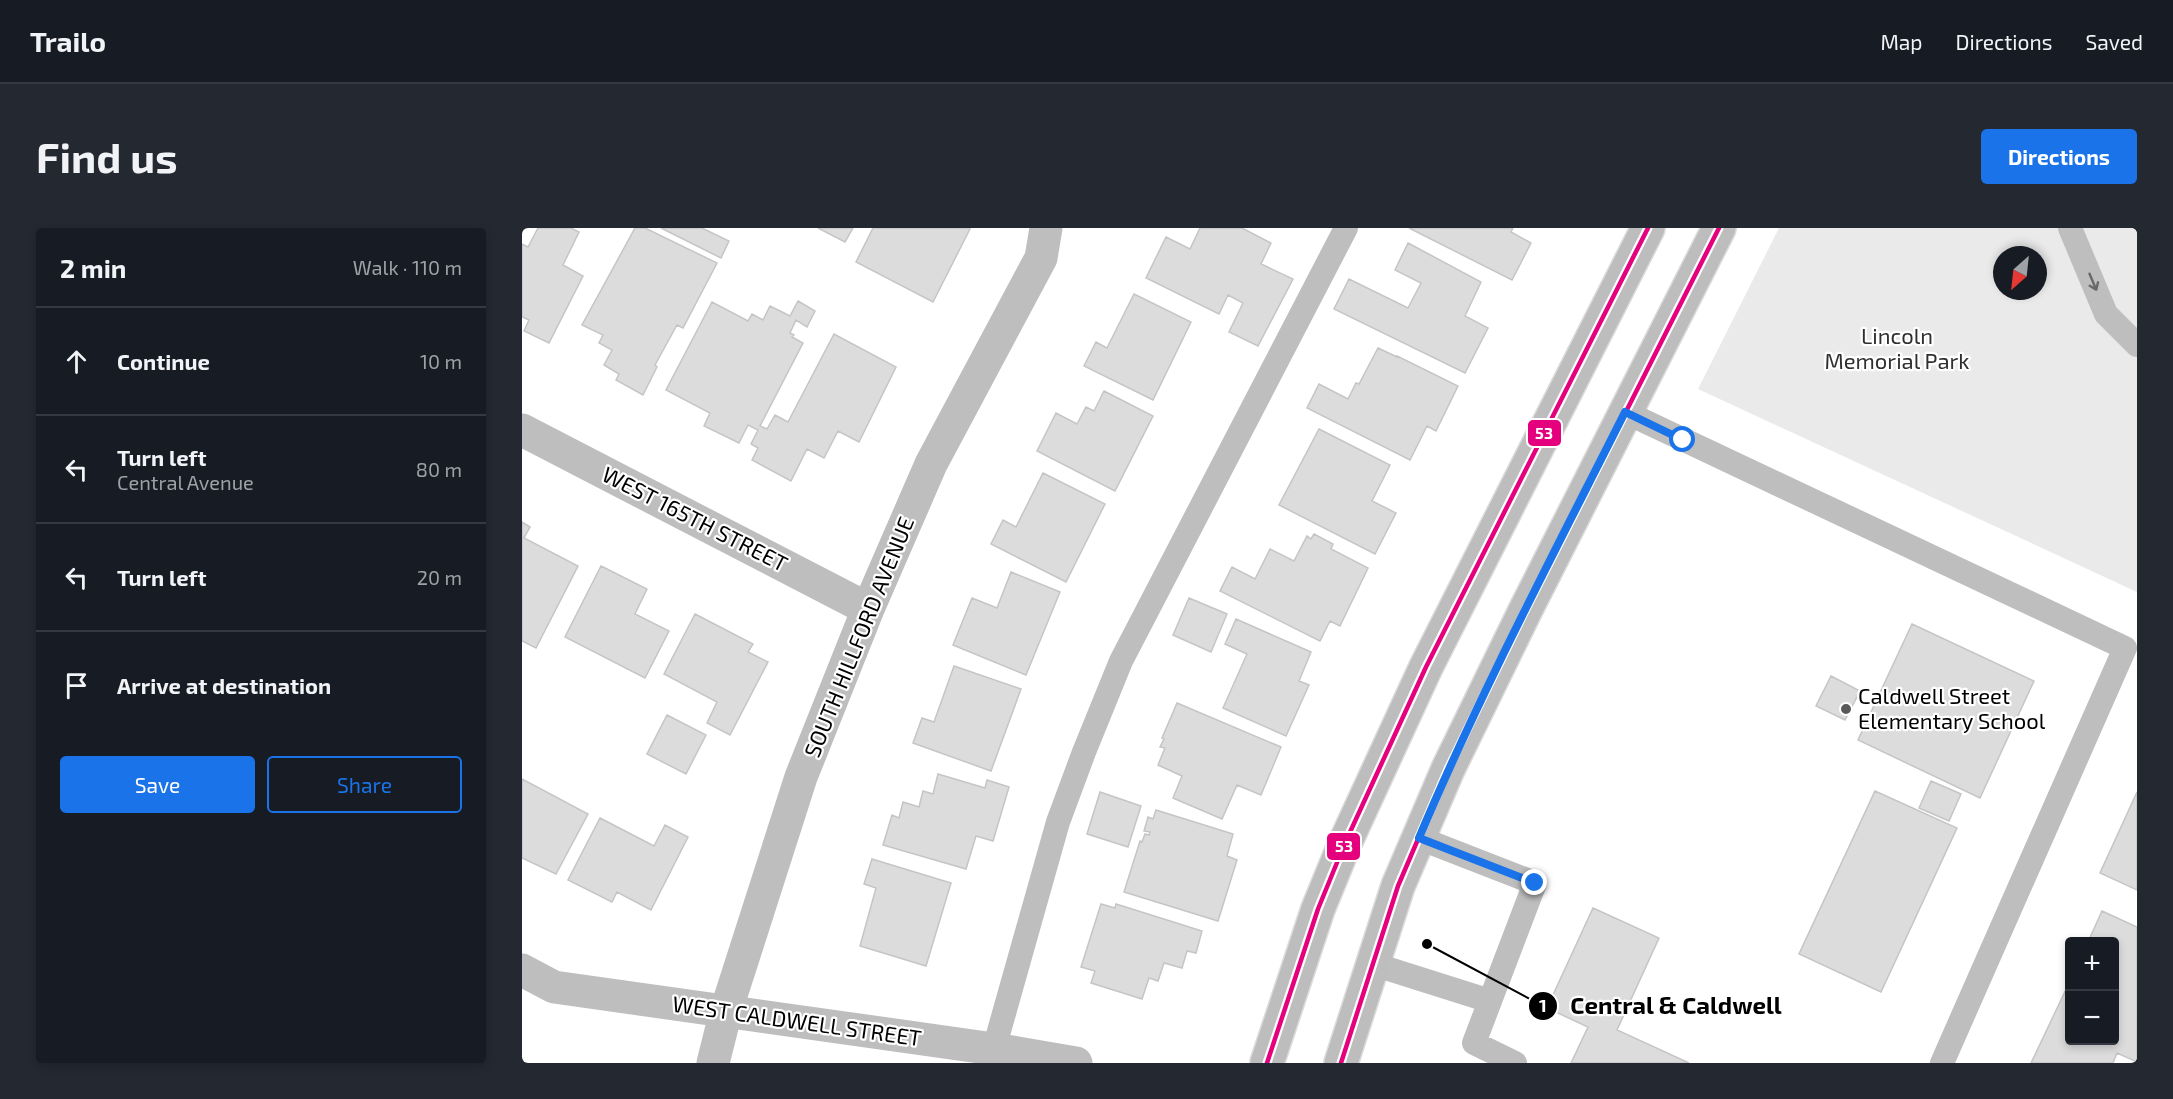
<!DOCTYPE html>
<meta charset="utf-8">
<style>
body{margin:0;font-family:"Exo 2",sans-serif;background:#242831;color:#f1f3f6}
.controls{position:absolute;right:18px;bottom:18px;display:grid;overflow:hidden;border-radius:6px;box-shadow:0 3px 9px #0003}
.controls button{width:54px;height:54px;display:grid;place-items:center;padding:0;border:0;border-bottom:2px solid #363941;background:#171b24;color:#f1f3f6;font:30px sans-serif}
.compass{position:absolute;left:1471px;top:18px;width:54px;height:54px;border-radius:50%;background:#171b24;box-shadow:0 3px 9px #0003;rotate:207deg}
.stop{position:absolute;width:18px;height:18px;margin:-14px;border:4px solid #1a73e8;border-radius:50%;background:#fff}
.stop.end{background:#1a73e8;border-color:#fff;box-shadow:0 2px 6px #0008}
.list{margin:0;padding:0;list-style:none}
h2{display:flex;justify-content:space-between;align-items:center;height:78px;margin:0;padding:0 24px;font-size:26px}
h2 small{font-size:20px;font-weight:400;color:#9ea1a6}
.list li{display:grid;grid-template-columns:39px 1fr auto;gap:18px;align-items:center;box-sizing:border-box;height:108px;padding:0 24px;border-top:2px solid #363941}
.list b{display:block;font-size:22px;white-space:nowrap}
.list p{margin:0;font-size:20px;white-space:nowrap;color:#9ea1a6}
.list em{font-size:20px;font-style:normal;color:#9ea1a6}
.actions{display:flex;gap:12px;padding:18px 24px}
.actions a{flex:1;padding:14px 0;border:2px solid #1a73e8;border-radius:6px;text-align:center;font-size:21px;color:#1a73e8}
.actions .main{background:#1a73e8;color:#fff}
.icon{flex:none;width:33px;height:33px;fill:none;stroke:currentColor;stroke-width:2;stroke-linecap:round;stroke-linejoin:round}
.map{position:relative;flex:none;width:1615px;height:835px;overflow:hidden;border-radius:6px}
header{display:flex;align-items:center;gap:36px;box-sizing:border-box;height:84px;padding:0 30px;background:#171b24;border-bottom:2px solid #363941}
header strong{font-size:28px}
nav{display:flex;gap:33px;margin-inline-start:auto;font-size:21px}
.intro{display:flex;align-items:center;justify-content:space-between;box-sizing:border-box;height:144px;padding:0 36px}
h1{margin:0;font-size:42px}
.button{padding:15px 27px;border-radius:6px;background:#1a73e8;color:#fff;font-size:21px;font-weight:700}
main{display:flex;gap:36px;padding:0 36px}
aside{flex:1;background:#171b24;border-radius:6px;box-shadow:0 3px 9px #0003}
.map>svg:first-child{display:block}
.green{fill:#eaeaea;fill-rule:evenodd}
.building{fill:#dcdcdc;stroke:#c5c5c5;stroke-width:1.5}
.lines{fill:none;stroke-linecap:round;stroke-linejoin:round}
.primary-casing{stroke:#dbdbdb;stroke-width:36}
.service{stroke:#bebebe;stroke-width:24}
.minor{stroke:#bebebe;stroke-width:33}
.tertiary{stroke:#bebebe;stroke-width:33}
.primary{stroke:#bdbdbd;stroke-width:33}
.bus-1-casing{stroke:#fff;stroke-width:9}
.bus-1{stroke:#e5007d;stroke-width:4.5}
.oneway{stroke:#686868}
.route{stroke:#1a73e8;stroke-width:8}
.poi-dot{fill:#595959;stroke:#fff;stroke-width:2}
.labels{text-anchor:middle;stroke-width:4.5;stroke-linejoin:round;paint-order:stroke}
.park-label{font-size:22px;fill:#2f2f2f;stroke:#fff}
.street-label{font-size:22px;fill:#000;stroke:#fff}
.poi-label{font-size:22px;fill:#000;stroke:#fff;text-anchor:start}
.leader{fill:none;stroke:#000;stroke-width:2}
.callout-dot{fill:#000;stroke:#fff;stroke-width:2}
.mark-label{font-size:18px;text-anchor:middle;font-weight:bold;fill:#fff}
.callout-label{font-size:24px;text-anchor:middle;font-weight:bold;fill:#000;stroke:#fff;stroke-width:4.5;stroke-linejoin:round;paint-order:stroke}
.line-badge{stroke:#fff;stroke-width:2}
.badge-label{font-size:16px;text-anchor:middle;font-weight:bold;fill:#fff}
</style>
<header>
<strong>Trailo</strong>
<nav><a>Map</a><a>Directions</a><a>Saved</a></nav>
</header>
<div class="intro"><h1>Find us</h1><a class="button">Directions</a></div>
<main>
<aside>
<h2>2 min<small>Walk · 110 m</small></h2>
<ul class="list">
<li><svg class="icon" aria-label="ahead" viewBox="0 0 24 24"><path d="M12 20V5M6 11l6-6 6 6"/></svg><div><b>Continue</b></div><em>10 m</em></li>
<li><svg class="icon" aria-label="left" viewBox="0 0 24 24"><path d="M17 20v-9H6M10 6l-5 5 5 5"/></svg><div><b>Turn left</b><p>Central Avenue</p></div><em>80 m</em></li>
<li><svg class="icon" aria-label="left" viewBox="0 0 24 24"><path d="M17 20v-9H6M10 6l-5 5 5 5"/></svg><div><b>Turn left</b></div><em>20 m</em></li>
<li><svg class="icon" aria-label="arrive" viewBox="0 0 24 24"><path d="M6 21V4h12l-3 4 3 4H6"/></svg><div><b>Arrive at destination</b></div></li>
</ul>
<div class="actions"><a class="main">Save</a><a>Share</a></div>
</aside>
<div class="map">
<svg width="1615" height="835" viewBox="0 0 1615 835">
<rect width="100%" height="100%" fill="#fff"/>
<!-- green -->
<path class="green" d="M 1257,0 L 1615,0 L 1615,364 L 1176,161 ZM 1480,27 L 1516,27 L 1516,63 L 1480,63 Z"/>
<!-- building -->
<path class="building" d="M 16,0 L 49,0 L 57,4 L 41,37 L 61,48 L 27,115 L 2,103 L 7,92 L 0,89 L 0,16 L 6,19 Z
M 113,0 L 123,0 L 195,35 L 161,100 L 155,97 L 133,137 L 135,139 L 121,167 L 94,152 L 97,146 L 82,137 L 90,122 L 77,115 L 81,107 L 60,97 Z
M 139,0 L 180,0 L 207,13 L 199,30 Z
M 296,0 L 331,0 L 323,14 Z
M 351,0 L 447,0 L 448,1 L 411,74 L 334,34 Z
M 678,0 L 720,0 L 749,15 L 739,36 L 771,51 L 736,118 L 707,104 L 721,75 L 706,67 L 697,86 L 624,50 L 644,9 L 668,21 Z
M 887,0 L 991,0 L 989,4 L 1009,15 L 990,52 Z
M 886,15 L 959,54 L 943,88 L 966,100 L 943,145 L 812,81 L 827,51 L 886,80 L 899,55 L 873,42 Z
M 612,66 L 669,94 L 631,172 L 562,138 L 574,114 L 585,120 Z
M 276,73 L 293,83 L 285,99 L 274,92 L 268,105 L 272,107 L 270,109 L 281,115 L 238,198 L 245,201 L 253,187 L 266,194 L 312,106 L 374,139 L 337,214 L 316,203 L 302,230 L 285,221 L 269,253 L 230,232 L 236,220 L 229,216 L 236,202 L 226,197 L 217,215 L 182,198 L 188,185 L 144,162 L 190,74 L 226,93 L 230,86 L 241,92 L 248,78 L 268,88 Z
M 856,120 L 875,129 L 875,128 L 936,158 L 914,203 L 905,198 L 888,232 L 785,180 L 797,156 L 826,171 L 834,155 L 837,156 Z
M 582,163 L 631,188 L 593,263 L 515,223 L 534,185 L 555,196 L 564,179 L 572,183 Z
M 797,201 L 868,237 L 850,273 L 874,285 L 853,326 L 757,277 Z
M 521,245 L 583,276 L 544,354 L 469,316 L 481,292 L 494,299 Z
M 0,294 L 8,299 L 2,310 L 56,338 L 14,420 L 0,413 Z
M 792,306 L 811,316 L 809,321 L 846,340 L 818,398 L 808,393 L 798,413 L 698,363 L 710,339 L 733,351 L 748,321 L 772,333 L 785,308 L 789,311 Z
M 79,338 L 125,361 L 113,386 L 147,403 L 123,450 L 43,409 Z
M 489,344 L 538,364 L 504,447 L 431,417 L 450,370 L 475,380 Z
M 667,370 L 705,386 L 689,424 L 651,407 Z
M 173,386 L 231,416 L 226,424 L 246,434 L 208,507 L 185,495 L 195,474 L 142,446 Z
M 714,391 L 789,424 L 777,453 L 787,457 L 764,508 L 701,480 L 725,426 L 703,416 Z
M 1390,396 L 1512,453 L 1458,570 L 1336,512 Z
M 432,438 L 499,461 L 469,543 L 391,515 L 400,490 L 412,494 Z
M 1309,448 L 1338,463 L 1323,492 L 1294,478 Z
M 655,475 L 759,519 L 739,567 L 715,557 L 700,591 L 651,570 L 660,548 L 636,537 L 643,520 L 638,519 L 642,511 L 640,510 Z
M 145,487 L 184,507 L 164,546 L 125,526 Z
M 416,546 L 463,560 L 465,552 L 487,559 L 471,613 L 454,608 L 444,641 L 361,617 L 370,587 L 377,590 L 381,574 L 397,579 L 401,563 L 411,566 Z
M 0,551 L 66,586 L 34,646 L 0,630 Z
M 1409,553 L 1439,566 L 1427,593 L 1397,580 Z
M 1353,563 L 1435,600 L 1359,764 L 1277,726 Z
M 578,564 L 619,578 L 606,619 L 565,606 Z
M 1615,564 L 1615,662 L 1578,645 Z
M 634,582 L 711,606 L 705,628 L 715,632 L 696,693 L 602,664 L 618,613 L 620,614 L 623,606 L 627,607 L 628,604 L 622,603 L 626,589 L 631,591 Z
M 78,590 L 132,618 L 143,597 L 166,609 L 129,682 L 95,664 L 90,674 L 46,652 Z
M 350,631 L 429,655 L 404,738 L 338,718 L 354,660 L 342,656 Z
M 579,676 L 593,680 L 594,676 L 680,703 L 674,725 L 665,723 L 660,740 L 642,735 L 636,753 L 627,750 L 620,771 L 569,755 L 573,743 L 559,739 Z
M 1071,680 L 1137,710 L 1095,802 L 1167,835 L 1049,835 L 1066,799 L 1025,780 Z
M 1580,683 L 1615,699 L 1615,834 L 1595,825 L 1591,835 L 1509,835 L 1548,753 L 1548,812 L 1592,812 L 1592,714 L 1566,714 Z"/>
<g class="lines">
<!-- primary casing -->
<g class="primary-casing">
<path id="primary" d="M 745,835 L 796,681 L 823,615 L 904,439 L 1126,0
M 819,835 L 876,658 L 926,541 L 1004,381 L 1197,0"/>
</g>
<!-- service -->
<path class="service" d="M 1548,0 L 1584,86 L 1615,117
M 1103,184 L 1603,420 L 1420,835
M 897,610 L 1013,655 L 952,815 L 993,835
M 851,736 L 968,773
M 468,835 L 536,594 L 562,524 L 599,433 L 824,0"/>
<!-- minor -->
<path class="minor" d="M 0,202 L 346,381
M 191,835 L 204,783 L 279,549 L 346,381 L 409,236 L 519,30 L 524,0"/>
<!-- tertiary -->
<path class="tertiary" d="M 0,742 L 32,759 L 472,821 L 554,835"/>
<!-- primary -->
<use href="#primary" class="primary"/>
<!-- bus-1 casing -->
<g class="bus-1-casing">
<path id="bus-1" d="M 745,835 L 796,681 L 823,615 L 904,439 L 1126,0
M 819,835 L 876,658 L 926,541 L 1004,381 L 1197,0"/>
</g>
<!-- bus-1 -->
<use href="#bus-1" class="bus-1"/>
</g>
<!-- one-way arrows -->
<defs><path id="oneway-shaft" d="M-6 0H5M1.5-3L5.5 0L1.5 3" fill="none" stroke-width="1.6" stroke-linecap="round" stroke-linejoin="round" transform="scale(1.5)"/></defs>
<use class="oneway" href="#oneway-shaft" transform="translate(1571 54) rotate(67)"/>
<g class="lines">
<!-- route -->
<path class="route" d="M 1013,655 L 897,610 C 958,465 1032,325 1103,184 L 1161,212"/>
</g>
<!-- markers -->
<circle class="poi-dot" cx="1324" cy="481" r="6"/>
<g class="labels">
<!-- park labels -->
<g class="park-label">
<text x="1375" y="116">Lincoln<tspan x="1375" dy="25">Memorial Park</tspan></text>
</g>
<!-- street labels -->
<g class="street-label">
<text transform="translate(173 291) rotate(27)" y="8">WEST 165TH STREET</text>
<text transform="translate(337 409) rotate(-68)" y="8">SOUTH HILLFORD AVENUE</text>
<text transform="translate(275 793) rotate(8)" y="8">WEST CALDWELL STREET</text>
</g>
<!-- poi labels -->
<g class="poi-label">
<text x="1336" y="476">Caldwell Street<tspan x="1336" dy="25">Elementary School</tspan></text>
</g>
</g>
<!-- callouts -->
<path class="leader" d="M905 716L1021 778"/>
<g class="callout-dot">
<circle cx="905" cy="716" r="6"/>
<circle cx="1021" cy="778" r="15"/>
</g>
<g class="mark-label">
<text x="1021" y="784">1</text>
</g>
<g class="callout-label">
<text x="1154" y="786">Central &amp; Caldwell</text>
</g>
<g class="line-badge">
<rect x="1005" y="191" width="35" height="28" rx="6" fill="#e5007d"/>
<rect x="804" y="604" width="35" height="29" rx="6" fill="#e5007d"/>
</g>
<g class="badge-label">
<text x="1022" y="211">53</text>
<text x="822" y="624">53</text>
</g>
</svg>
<div class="controls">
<button>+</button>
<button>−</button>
</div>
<svg class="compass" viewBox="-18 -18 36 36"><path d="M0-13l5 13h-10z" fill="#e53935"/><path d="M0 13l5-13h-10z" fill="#9ea1a6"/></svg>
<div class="stop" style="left:1161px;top:212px"></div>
<div class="stop end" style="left:1013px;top:655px"></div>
</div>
</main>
